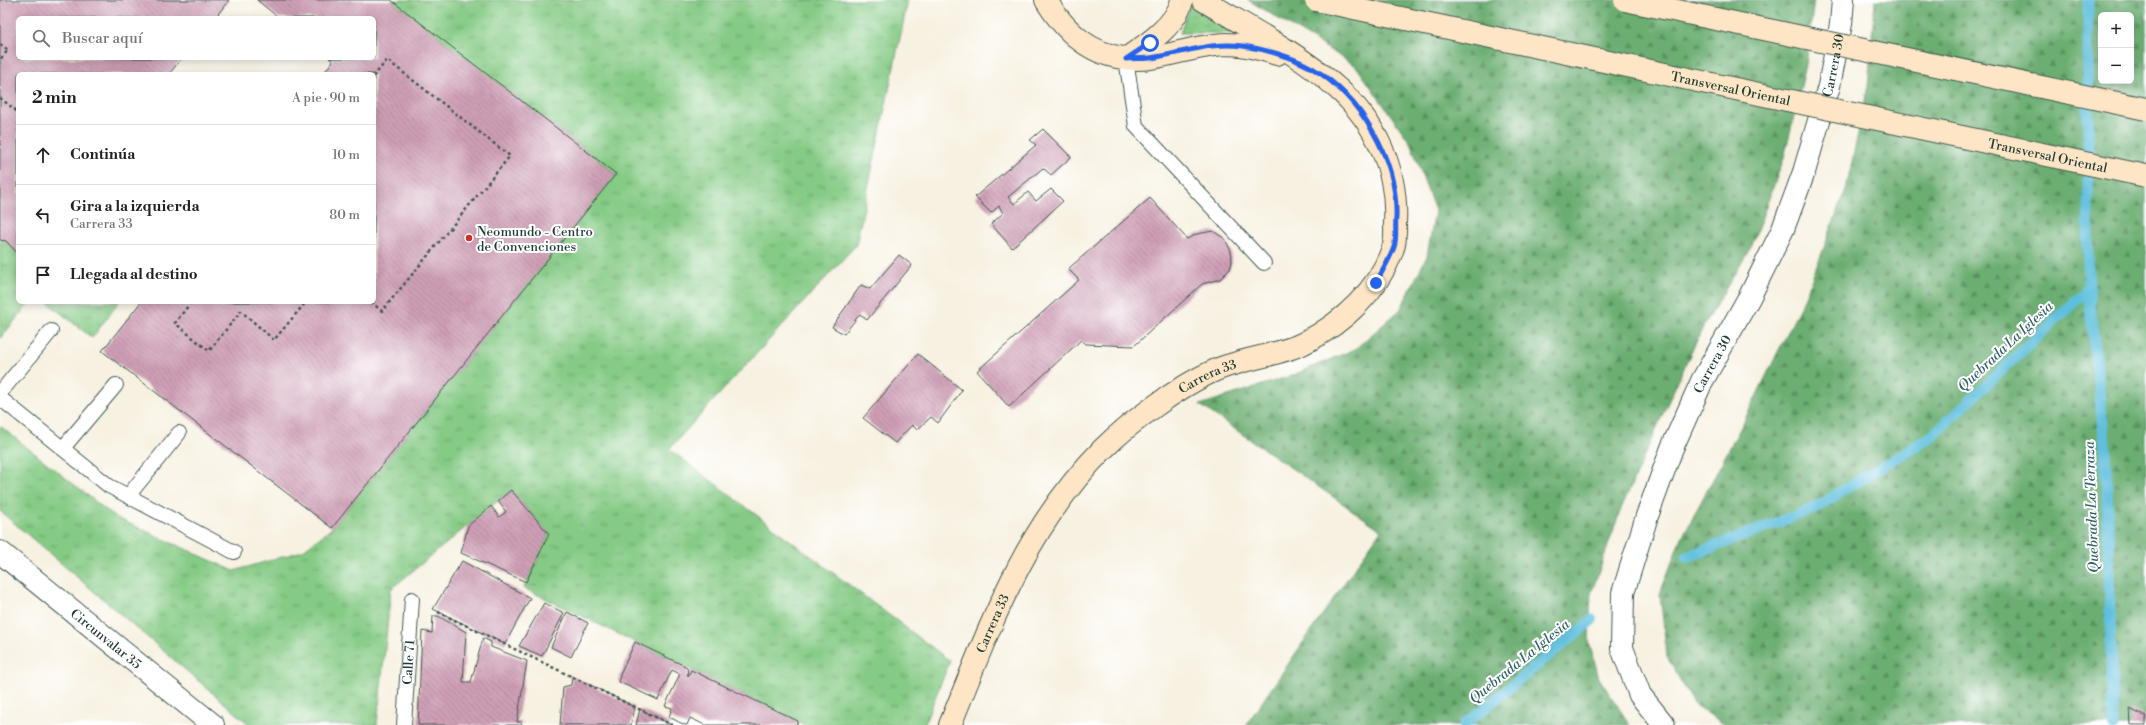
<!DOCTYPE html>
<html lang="es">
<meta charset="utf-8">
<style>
body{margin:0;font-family:"Libre Bodoni",serif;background:#f6f6f6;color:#222}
.controls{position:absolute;right:12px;top:12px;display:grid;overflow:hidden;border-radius:6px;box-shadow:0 2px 10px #0003}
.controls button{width:36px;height:36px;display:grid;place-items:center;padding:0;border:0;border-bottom:1px solid #e0e0e0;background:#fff;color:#222;font:20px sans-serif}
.stop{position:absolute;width:12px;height:12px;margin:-9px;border:3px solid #2563eb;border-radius:50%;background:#fff}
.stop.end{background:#2563eb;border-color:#fff;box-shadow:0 1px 4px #0008}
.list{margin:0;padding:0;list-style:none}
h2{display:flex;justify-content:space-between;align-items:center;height:52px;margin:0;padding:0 16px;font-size:17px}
h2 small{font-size:13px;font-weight:400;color:#767676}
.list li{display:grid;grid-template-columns:26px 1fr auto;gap:12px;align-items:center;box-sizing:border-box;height:60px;padding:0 16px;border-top:1px solid #e0e0e0}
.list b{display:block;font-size:15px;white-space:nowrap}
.list p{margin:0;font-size:13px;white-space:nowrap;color:#767676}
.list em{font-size:13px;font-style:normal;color:#767676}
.icon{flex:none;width:22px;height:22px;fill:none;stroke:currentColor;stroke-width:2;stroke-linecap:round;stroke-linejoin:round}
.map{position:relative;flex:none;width:2146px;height:725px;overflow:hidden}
.search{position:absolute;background:#fff;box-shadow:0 2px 10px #0003;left:16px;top:16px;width:360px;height:44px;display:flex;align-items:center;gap:10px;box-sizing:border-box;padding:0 14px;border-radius:6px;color:#767676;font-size:15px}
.panel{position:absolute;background:#fff;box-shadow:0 2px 10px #0003;left:16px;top:72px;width:360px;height:232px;border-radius:6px}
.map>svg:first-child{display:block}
.grass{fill:url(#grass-tufts);stroke:#52845c}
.forest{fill:url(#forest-firs);stroke:#467653;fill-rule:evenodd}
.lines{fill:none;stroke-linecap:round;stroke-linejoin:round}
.stream{stroke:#5fbfdd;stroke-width:11}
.building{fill:url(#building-back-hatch)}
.service-casing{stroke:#3f584e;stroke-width:16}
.minor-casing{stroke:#3f584e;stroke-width:24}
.secondary-casing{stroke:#3f584e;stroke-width:24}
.path{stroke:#3f584e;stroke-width:2.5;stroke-dasharray:3 3;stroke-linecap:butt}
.service{stroke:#fff;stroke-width:14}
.minor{stroke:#fff;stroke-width:22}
.secondary{stroke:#fde5c5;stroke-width:22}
.secondary-bridge-casing{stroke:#3f584e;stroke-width:24;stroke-linecap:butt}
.secondary-bridge{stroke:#fde5c5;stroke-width:22}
.route{stroke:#2563eb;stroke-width:5}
.poi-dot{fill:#c8321e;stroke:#fff;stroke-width:1.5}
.labels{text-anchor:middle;stroke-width:4;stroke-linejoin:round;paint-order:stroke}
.street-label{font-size:13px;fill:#1f3d34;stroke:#fff}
.poi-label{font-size:13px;fill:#1f3d34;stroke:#fff;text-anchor:start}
.water-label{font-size:14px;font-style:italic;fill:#326467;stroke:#fff}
</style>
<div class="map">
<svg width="2146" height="725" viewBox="0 0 2146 725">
<defs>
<pattern id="grass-tufts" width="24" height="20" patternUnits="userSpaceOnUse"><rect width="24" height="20" fill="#85ca85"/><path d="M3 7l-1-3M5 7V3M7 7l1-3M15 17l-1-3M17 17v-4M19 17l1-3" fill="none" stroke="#6ca56e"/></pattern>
<pattern id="forest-firs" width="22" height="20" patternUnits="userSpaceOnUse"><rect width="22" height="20" fill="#6cae72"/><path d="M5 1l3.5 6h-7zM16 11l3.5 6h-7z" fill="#588f5e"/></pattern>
<pattern id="building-back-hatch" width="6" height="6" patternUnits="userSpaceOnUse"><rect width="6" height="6" fill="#cf9fb6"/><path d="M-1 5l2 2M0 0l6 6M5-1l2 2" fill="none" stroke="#a78395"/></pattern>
</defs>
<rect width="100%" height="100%" fill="#fff"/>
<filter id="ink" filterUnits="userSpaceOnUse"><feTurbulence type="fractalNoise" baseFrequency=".025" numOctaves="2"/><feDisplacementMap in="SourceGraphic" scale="8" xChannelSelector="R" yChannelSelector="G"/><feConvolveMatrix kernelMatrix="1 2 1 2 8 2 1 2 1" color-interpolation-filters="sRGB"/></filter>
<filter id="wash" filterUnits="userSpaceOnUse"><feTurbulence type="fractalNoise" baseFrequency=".012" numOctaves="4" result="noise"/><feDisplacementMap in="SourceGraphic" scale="16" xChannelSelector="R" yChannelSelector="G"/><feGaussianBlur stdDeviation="0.9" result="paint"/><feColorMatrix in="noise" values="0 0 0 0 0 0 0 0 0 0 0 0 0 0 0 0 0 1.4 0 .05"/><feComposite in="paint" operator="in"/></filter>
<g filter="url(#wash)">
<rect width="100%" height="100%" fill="#f7f1e1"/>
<!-- grass -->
<path class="grass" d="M 391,0 L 908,0 L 856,245 L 669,449 L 950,661 L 924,725 L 805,725 L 524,588 L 549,534 L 511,490 L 391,589 L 377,725 L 250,725 L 0,511 L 0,426 L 115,517 L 234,571 L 302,551 L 332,528 L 616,174 Z
M 1190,4 L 1232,33 L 1180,33 Z
M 0,240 L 6,241 L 18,254 L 18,302 L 30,302 L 0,339 Z
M 47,302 L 119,302 L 92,338 Z"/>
<!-- forest -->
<path class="forest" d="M 1248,0 L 1814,0 L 1806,65 L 1784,158 L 1751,247 L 1704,325 L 1665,409 L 1621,509 L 1591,594 L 1589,641 L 1599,678 L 1630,725 L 1246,725 L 1381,530 L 1200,405 L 1293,375 L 1355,349 L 1400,310 L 1427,256 L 1435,211 L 1411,144 L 1356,66 Z
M 1875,0 L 2146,0 L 2146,717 L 2131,725 L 1725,725 L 1694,704 L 1667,657 L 1660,594 L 1679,543 L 1743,423 L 1805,297 L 1846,190 L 1868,86 ZM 2101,15 L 2131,15 L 2131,81 L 2101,81 Z"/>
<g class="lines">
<!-- stream -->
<path class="stream" d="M 2088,0 L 2088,289 L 2106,454 L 2113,725
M 1687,557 L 1813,509 L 1932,436 L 2088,289
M 1464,725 L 1592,620"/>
</g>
<g id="blocks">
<!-- building -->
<path class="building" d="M 0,0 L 229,0 L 215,18 L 18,18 L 18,58 L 182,58 L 169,74 L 18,74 L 18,254 L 6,241 L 0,240 Z
M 257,0 L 391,0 L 616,174 L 332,528 L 102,351 L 141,302 L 374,302 L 374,74 L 323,74 L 333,61 L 329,58 L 374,58 L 374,18 L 279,18 Z
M 1043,129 L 1071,157 L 1051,175 L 1043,168 L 1008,197 L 1014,204 L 1028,192 L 1036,201 L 1051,189 L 1063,201 L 1012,248 L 991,224 L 1003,213 L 999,206 L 991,213 L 975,197 L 1036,145 L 1030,140 Z
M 1150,198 L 1187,239 L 1197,234 L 1213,231 L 1225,239 L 1231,251 L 1232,262 L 1230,269 L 1220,279 L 1202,284 L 1134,346 L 1086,344 L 1081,340 L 1009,407 L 977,371 L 1079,280 L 1068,269 Z
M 899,255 L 912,265 L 867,320 L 860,314 L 844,334 L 832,327 L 861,285 L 870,289 Z
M 918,354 L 962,390 L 938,423 L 931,417 L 917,430 L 912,425 L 895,443 L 863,418 Z
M 511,490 L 549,534 L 526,582 L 461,553 L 468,526 L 491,506 L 499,517 L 506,512 L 498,501 Z
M 462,561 L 530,598 L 505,644 L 433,609 Z
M 544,603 L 564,613 L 542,656 L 519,646 Z
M 567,612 L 588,623 L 571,657 L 551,647 Z
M 433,616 L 438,616 L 466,632 L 463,682 L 471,682 L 483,638 L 491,642 L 491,647 L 527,661 L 517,722 L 521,722 L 522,725 L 418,725 L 422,631 L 432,633 Z
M 635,642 L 687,667 L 688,676 L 691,670 L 798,721 L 796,725 L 705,725 L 690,718 L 687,725 L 685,725 L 669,717 L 672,708 L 665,706 L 680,674 L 672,670 L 658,700 L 619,682 L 620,675 Z
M 572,676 L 635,707 L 631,725 L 560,725 L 563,687 L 571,685 Z
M 640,709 L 672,725 L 636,725 Z
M 2130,709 L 2146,717 L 2146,725 L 2131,725 Z"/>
</g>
</g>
<g filter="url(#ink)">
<use href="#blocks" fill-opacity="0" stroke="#3f584e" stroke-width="1"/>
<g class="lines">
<!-- service casing -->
<g class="service-casing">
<g id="service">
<path d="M 1126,59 L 1136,126 L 1264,263"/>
<path d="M 0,393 L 51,331"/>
<path d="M 0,398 L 109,486 L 234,552"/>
<path d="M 63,448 L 116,385"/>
<path d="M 128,496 L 179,433"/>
<path id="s1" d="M 404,725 L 412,599"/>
</g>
</g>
<!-- minor casing -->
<g class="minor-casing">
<g id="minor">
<path id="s2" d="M 0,552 L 213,725"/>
<path id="s3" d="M 1664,725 L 1640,695 L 1622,648 L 1623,593 L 1647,516 L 1672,448 L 1702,381 L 1750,296 L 1783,229 L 1804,172 L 1829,86 L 1841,24 L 1843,0"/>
</g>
</g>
<!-- secondary casing -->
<g class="secondary-casing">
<g id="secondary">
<path d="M 1046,0 C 1070,40 1103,64 1151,58 C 1176,54 1201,45 1226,44 C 1244,44 1261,49 1277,54"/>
<path d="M 1127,58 C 1146,45 1177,25 1182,0"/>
<path id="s4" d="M 950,725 C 991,624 1025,528 1103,449 C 1130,422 1181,385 1216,370 C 1242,359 1280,355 1304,343 C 1343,323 1379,290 1393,248 C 1396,241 1395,231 1395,223 C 1398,170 1376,122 1336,87 C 1300,54 1245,26 1203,0"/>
</g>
</g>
<!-- path -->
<path class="path" d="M 0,44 L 8,50 L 0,60
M 0,98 L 18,112
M 191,302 L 175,323 L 209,351 L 241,311 L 274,340 L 306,302
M 371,302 L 382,311 L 510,156 L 387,60 L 374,76
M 438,612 L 672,725"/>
<!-- service -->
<use href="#service" class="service"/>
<!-- minor -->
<use href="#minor" class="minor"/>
<!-- secondary -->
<use href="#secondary" class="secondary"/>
<!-- secondary-bridge casing -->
<g class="secondary-bridge-casing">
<g id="secondary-bridge">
<path id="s5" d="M 1316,0 L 2146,176"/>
<path d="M 1625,0 L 2146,109"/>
</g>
</g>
<!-- secondary-bridge -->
<use href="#secondary-bridge" class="secondary-bridge"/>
</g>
</g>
<g class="lines" filter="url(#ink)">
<!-- route -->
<path class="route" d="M 1150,43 L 1126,59 C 1134,58 1142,59 1150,58 C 1181,54 1211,41 1243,46 C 1265,49 1292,57 1312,68 C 1361,97 1398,160 1396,217 C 1395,226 1397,239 1394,247 C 1390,259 1382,271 1376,283"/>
</g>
<!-- markers -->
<circle class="poi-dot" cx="469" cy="238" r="4"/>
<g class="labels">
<!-- street labels -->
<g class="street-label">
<text dy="5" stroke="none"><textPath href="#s3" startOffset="714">Carrera 30</textPath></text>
<text dy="5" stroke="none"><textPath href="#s5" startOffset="424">Transversal Oriental</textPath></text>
<text dy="5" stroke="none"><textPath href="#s5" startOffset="748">Transversal Oriental</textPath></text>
<text dy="5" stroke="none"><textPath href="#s3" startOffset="390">Carrera 30</textPath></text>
<text dy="5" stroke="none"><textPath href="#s4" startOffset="446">Carrera 33</textPath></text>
<text dy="5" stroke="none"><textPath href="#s4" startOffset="110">Carrera 33</textPath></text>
<text dy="5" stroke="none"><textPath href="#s2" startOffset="137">Circunvalar 35</textPath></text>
<text dy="5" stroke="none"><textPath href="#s1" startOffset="63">Calle 71</textPath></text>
</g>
<!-- poi labels -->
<g class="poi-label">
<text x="477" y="236">Neomundo - Centro<tspan x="477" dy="15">de Convenciones</tspan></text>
</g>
<!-- water labels -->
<g class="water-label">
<text transform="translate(2005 346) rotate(-43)" y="5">Quebrada La Iglesia</text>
<text transform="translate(2091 507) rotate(-92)" y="5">Quebrada La Terraza</text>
<text transform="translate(1519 661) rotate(-39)" y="5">Quebrada La Iglesia</text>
</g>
</g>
</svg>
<div class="controls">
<button>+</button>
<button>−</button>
</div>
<div class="stop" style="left:1150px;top:43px"></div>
<div class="stop end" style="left:1376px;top:283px"></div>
<div class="search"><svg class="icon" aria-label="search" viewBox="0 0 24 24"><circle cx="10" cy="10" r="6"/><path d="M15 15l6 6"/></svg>Buscar aquí</div>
<section class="panel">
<h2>2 min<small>A pie · 90 m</small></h2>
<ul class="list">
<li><svg class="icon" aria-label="ahead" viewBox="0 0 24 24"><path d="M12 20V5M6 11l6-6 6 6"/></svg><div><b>Continúa</b></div><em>10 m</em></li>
<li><svg class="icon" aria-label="left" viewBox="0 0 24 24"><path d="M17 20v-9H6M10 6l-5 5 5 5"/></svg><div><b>Gira a la izquierda</b><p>Carrera 33</p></div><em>80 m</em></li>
<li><svg class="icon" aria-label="arrive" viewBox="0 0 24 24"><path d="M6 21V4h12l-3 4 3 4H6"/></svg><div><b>Llegada al destino</b></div></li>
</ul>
</section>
</div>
